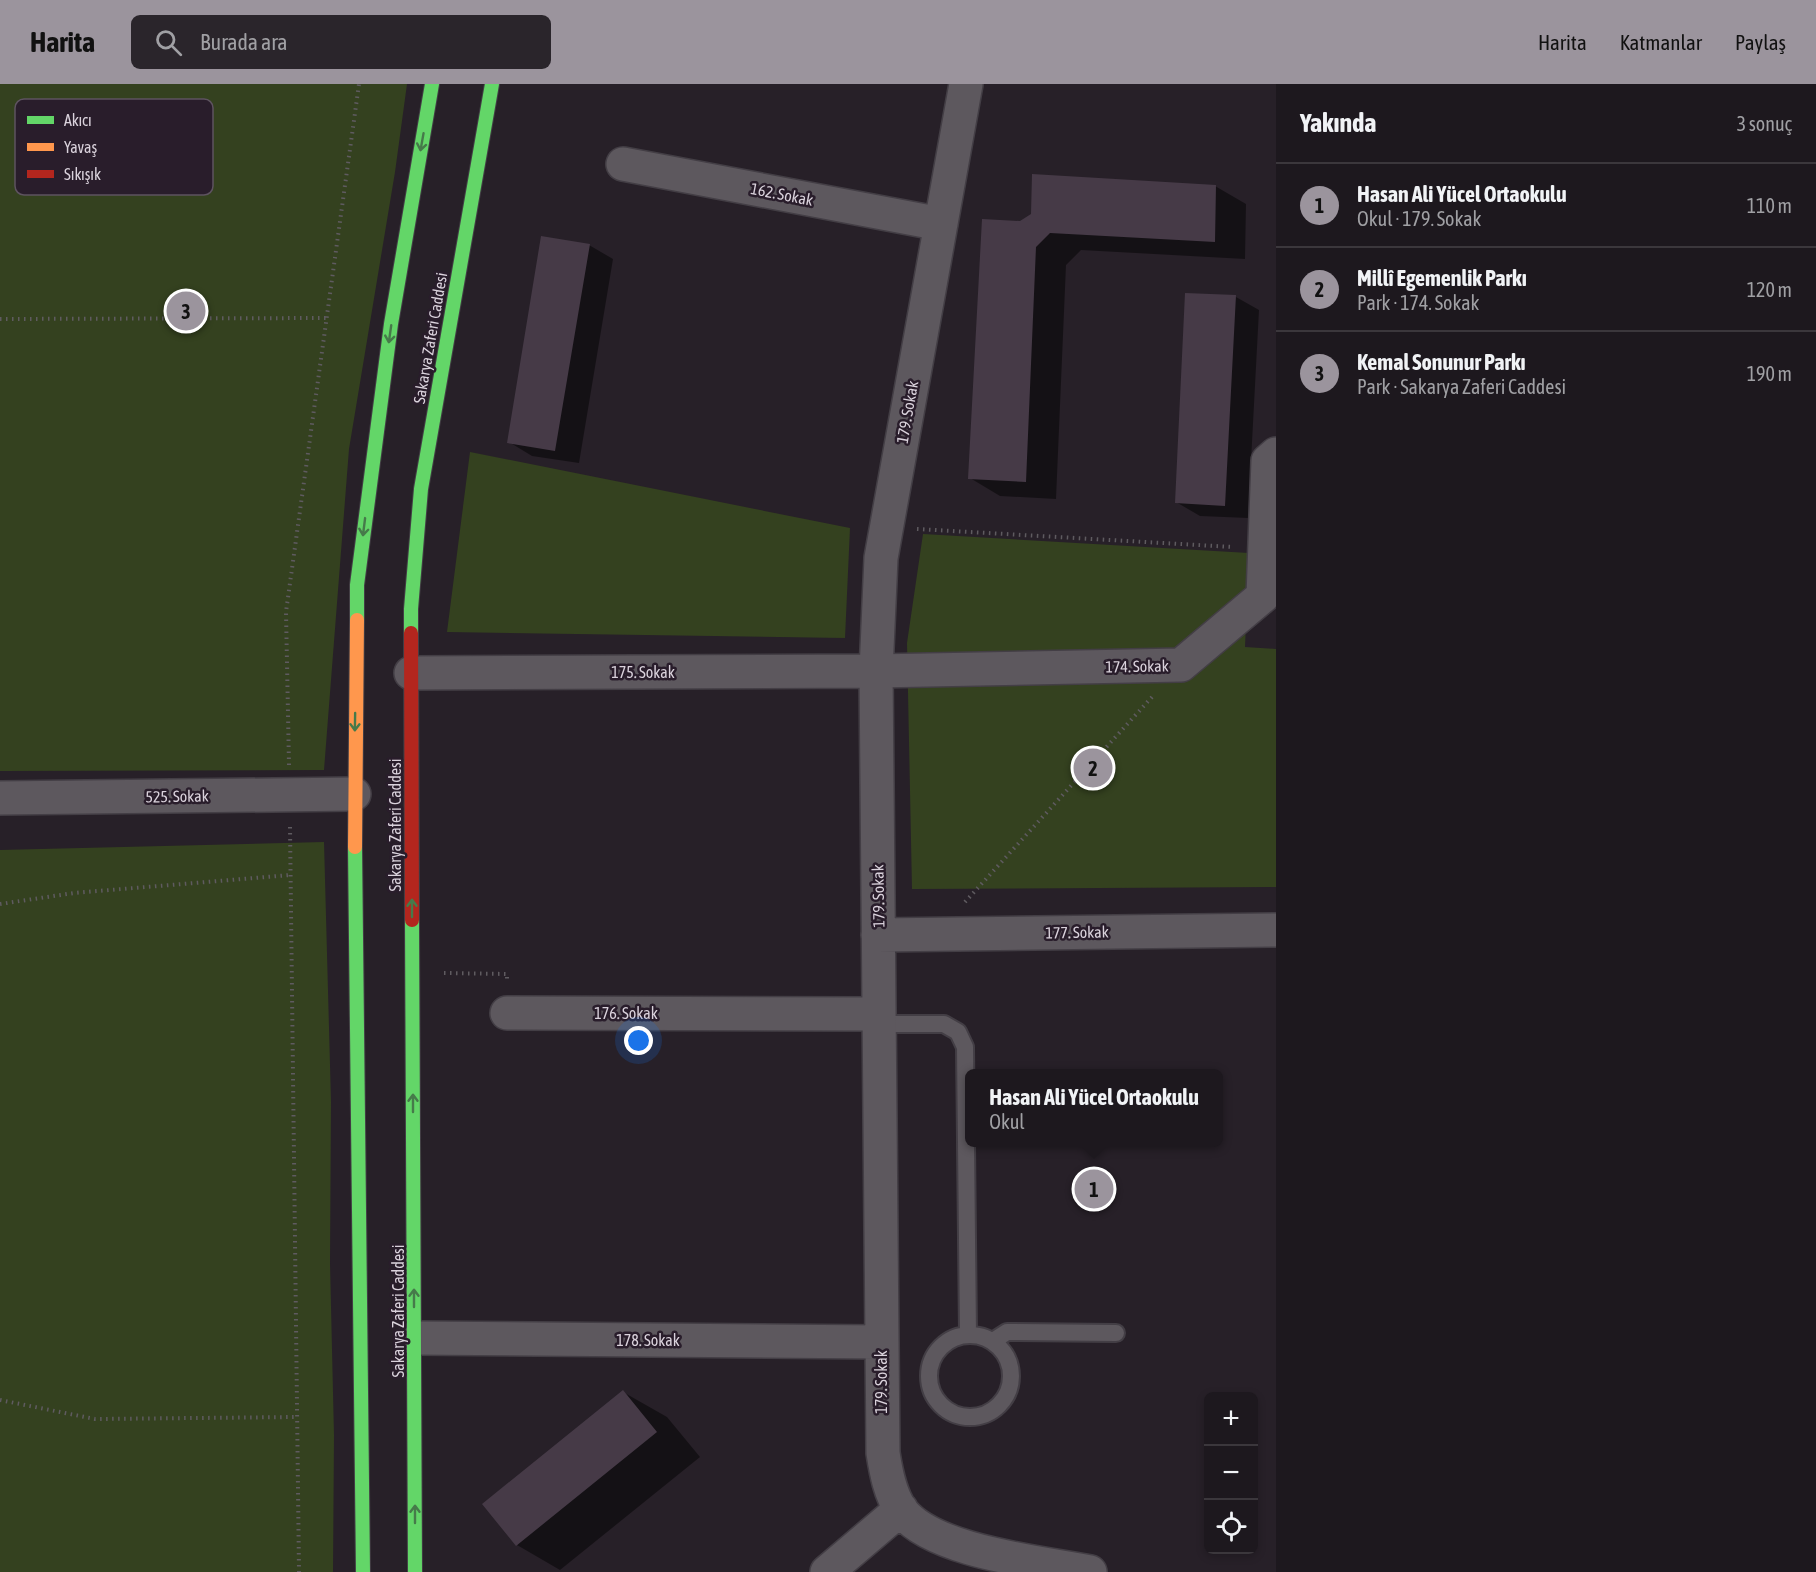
<!DOCTYPE html>
<html lang="tr">
<meta charset="utf-8">
<style>
body{margin:0;font-family:"Asap Condensed",sans-serif;background:#2a252b;color:#f1f3f6}
.controls{position:absolute;right:18px;bottom:18px;display:grid;overflow:hidden;border-radius:9px;box-shadow:0 3px 9px #0003}
.controls button{width:54px;height:54px;display:grid;place-items:center;padding:0;border:0;border-bottom:2px solid #3b373c;background:#1d181e;color:#f1f3f6;font:30px sans-serif}
.you{position:absolute;left:639px;top:957px;width:21px;height:21px;margin:-15px;border:4px solid #fff;border-radius:50%;background:#1a73e8;box-shadow:0 0 0 9px #1a73e833}
.badge{display:grid;place-items:center;width:39px;height:39px;border-radius:50%;background:#9b949d;color:#111;font-size:20px;font-weight:700}
.pin{position:absolute;translate:-50% -50%;border:3px solid #fff;box-shadow:0 2px 6px #0006}
.popup{position:absolute;left:965px;top:985px;width:258px;height:78px;box-sizing:border-box;display:grid;place-content:center;border-radius:9px;background:#1d181e;filter:drop-shadow(0 2px 4px #0005);font-size:20px;white-space:nowrap;color:#a0a0a4}
.popup b{font-size:22px;color:#f1f3f6}
.popup::after{content:'';position:absolute;left:50%;top:100%;margin-left:-12px;border:12px solid transparent;border-top-color:#1d181e}
.list{margin:0;padding:0;list-style:none}
h2{display:flex;justify-content:space-between;align-items:center;height:78px;margin:0;padding:0 24px;font-size:26px}
h2 small{font-size:20px;font-weight:400;color:#a0a0a4}
.list li{display:grid;grid-template-columns:39px 1fr auto;gap:18px;align-items:center;box-sizing:border-box;height:84px;padding:0 24px;border-top:2px solid #3b373c}
.list b{display:block;font-size:22px;white-space:nowrap}
.list p{margin:0;font-size:20px;white-space:nowrap;color:#a0a0a4}
.list em{font-size:20px;font-style:normal;color:#a0a0a4}
.icon{flex:none;width:33px;height:33px;fill:none;stroke:currentColor;stroke-width:2;stroke-linecap:round;stroke-linejoin:round}
.map{position:relative;flex:none;width:1276px;height:1488px;overflow:hidden}
header{display:flex;align-items:center;gap:36px;box-sizing:border-box;height:84px;padding:0 30px;background:#9b949d;color:#111}
header strong{font-size:28px}
nav{display:flex;gap:33px;margin-inline-start:auto;font-size:21px}
.search{width:420px;height:54px;background:#2a252b;display:flex;align-items:center;gap:15px;box-sizing:border-box;padding:0 21px;border-radius:9px;color:#a0a0a4;font-size:22px}
main{display:flex}
aside{flex:1;background:#1d181e}
.map>svg:first-child{display:block}
.green{fill:#34411f}
.shadow{fill:#0007}
.building{fill:#463a47}
.lines{fill:none;stroke-linecap:round;stroke-linejoin:round}
.lane-casing{stroke:#433e45;stroke-width:20}
.street-casing{stroke:#433e45;stroke-width:36}
.fast-casing{stroke:#433e45;stroke-width:16}
.slow-casing{stroke:#433e45;stroke-width:16}
.jam-casing{stroke:#433e45;stroke-width:16}
.path{stroke:#5f5b60;stroke-width:4;stroke-dasharray:1.5 4.5;stroke-linecap:butt}
.lane{stroke:#5d585e;stroke-width:16}
.street{stroke:#5d585e;stroke-width:33}
.fast{stroke:#63d668;stroke-width:14}
.slow{stroke:#ff974d;stroke-width:14}
.jam{stroke:#b3261e;stroke-width:14}
.oneway{stroke:#467a4a}
.labels{text-anchor:middle;stroke-width:5;stroke-linejoin:round;paint-order:stroke}
.street-label{font-size:16px;fill:#dad2dc;stroke:#291d2b}
.key{fill:#291d2b;stroke:#5e5360;stroke-width:1.5}
.key-label{font-size:16px;fill:#dad2dc}
</style>
<header>
<strong>Harita</strong>
<div class="search"><svg class="icon" aria-label="search" viewBox="0 0 24 24"><circle cx="10" cy="10" r="6"/><path d="M15 15l6 6"/></svg>Burada ara</div>
<nav><a>Harita</a><a>Katmanlar</a><a>Paylaş</a></nav>
</header>
<main>
<div class="map">
<svg width="1276" height="1488" viewBox="0 0 1276 1488">
<rect width="100%" height="100%" fill="#272028"/>
<!-- green -->
<path class="green" d="M 0,0 L 407,0 L 395,88 L 349,365 L 324,686 L 0,687 Z
M 470,368 L 850,444 L 845,554 L 447,548 Z
M 923,450 L 1249,469 L 1245,563 L 1276,565 L 1276,803 L 912,805 L 907,559 Z
M 324,758 L 331,1018 L 330,1179 L 334,1351 L 333,1488 L 0,1488 L 0,766 Z"/>
<!-- shadow -->
<path class="shadow" d="M 1215,102 L 1246,120 L 1245,175 L 1081,166 L 1066,181 L 1056,415 L 1000,412 L 970,394 L 1021,139 Z
M 589,161 L 613,175 L 579,379 L 532,372 L 509,358 Z
M 1236,213 L 1259,226 L 1248,434 L 1200,432 L 1176,418 Z
M 623,1308 L 667,1333 L 700,1373 L 560,1486 L 517,1461 Z"/>
<!-- building -->
<path class="building" d="M 1032,90 L 1216,101 L 1215,158 L 1050,149 L 1036,163 L 1026,398 L 968,395 L 982,135 L 1020,137 L 1031,130 Z
M 541,152 L 590,160 L 555,367 L 507,359 Z
M 1185,209 L 1236,211 L 1225,422 L 1175,419 Z
M 623,1306 L 657,1348 L 516,1462 L 482,1420 Z"/>
<g class="lines">
<!-- lane casing -->
<g class="lane-casing">
<path id="lane" d="M 878,940 L 944,940 L 958,948 L 965,963 L 968,1250
M929 1292a41 41 0 1 1 82 0a41 41 0 1 1-82 0Z
M 993,1257 L 1007,1248 L 1116,1249"/>
</g>
<!-- street casing -->
<g class="street-casing">
<path id="street" d="M 966,0 L 881,474 L 876,587 L 883,1369 C 886,1388 890,1410 901,1426 C 932,1468 1040,1478 1090,1488
M 623,80 L 941,140
M 411,589 L 876,587 L 1181,581 L 1263,512 L 1268,377 L 1276,370
M 0,714 L 354,710
M 878,851 L 1276,846
M 507,929 L 878,930
M 414,1254 L 881,1258
M 827,1488 L 901,1425"/>
</g>
<!-- fast casing -->
<g class="fast-casing">
<path id="fast" d="M 357,536 L 357,501 L 391,240 L 432,0
M 411,549 L 411,525 L 421,405 L 492,0
M 355,763 L 363,1488
M 412,836 L 415,1488"/>
</g>
<!-- slow casing -->
<g class="slow-casing">
<path id="slow" d="M 355,763 L 357,536"/>
</g>
<!-- jam casing -->
<g class="jam-casing">
<path id="jam" d="M 411,549 L 412,836"/>
</g>
<!-- path -->
<path class="path" d="M 0,235 L 327,234
M 917,445 L 1233,463
M 289,681 L 286,528 L 359,0
M 290,743 L 299,1488
M 965,818 L 1152,613
M 0,820 L 74,809 L 290,791
M 444,889 L 507,890 L 507,898
M 0,1316 L 95,1335 L 297,1333"/>
<!-- lane -->
<use href="#lane" class="lane"/>
<!-- street -->
<use href="#street" class="street"/>
<!-- fast -->
<use href="#fast" class="fast"/>
<!-- slow -->
<use href="#slow" class="slow"/>
<!-- jam -->
<use href="#jam" class="jam"/>
</g>
<!-- one-way arrows -->
<defs><path id="oneway-shaft" d="M-6 0H5M1.5-3L5.5 0L1.5 3" fill="none" stroke-width="1.6" stroke-linecap="round" stroke-linejoin="round" transform="scale(1.5)"/></defs>
<g class="oneway">
<use href="#oneway-shaft" transform="translate(422 58) rotate(100)"/>
<use href="#oneway-shaft" transform="translate(390 250) rotate(98)"/>
<use href="#oneway-shaft" transform="translate(364 443) rotate(97)"/>
<use href="#oneway-shaft" transform="translate(355 638) rotate(91)"/>
<use href="#oneway-shaft" transform="translate(412 824) rotate(-90)"/>
<use href="#oneway-shaft" transform="translate(413 1019) rotate(-90)"/>
<use href="#oneway-shaft" transform="translate(414 1214) rotate(-90)"/>
<use href="#oneway-shaft" transform="translate(415 1430) rotate(-90)"/>
</g>
<g class="labels">
<!-- street labels -->
<g class="street-label">
<text transform="translate(782 110) rotate(11)" y="6">162. Sokak</text>
<text transform="translate(430 254) rotate(-80)" y="6">Sakarya Zaferi Caddesi</text>
<text transform="translate(907 328) rotate(-80)" y="6">179. Sokak</text>
<text transform="translate(1137 582) rotate(-1)" y="6">174. Sokak</text>
<text x="643" y="594">175. Sokak</text>
<text transform="translate(177 712) rotate(-1)" y="6">525. Sokak</text>
<text transform="translate(395 741) rotate(-90)" y="6">Sakarya Zaferi Caddesi</text>
<text transform="translate(878 812) rotate(-91)" y="6">179. Sokak</text>
<text transform="translate(1077 848) rotate(-1)" y="6">177. Sokak</text>
<text x="626" y="935">176. Sokak</text>
<text transform="translate(398 1227) rotate(-90)" y="6">Sakarya Zaferi Caddesi</text>
<text x="648" y="1262">178. Sokak</text>
<text transform="translate(881 1298) rotate(-90)" y="6">179. Sokak</text>
</g>
</g>
<!-- legend -->
<rect x="15" y="15" width="198" height="96" rx="9" class="key"/>
<rect x="27" y="32" width="27" height="8" fill="#63d668"/>
<rect x="27" y="59" width="27" height="8" fill="#ff974d"/>
<rect x="27" y="86" width="27" height="8" fill="#b3261e"/>
<g class="key-label">
<text x="64" y="42">Akıcı</text>
<text x="64" y="69">Yavaş</text>
<text x="64" y="96">Sıkışık</text>
</g>
</svg>
<div class="controls">
<button>+</button>
<button>−</button>
<button><svg class="icon" aria-label="locate" viewBox="0 0 24 24"><circle cx="12" cy="12" r="6"/><path d="M12 2v4M12 18v4M2 12h4M18 12h4"/></svg></button>
</div>
<div class="you"></div>
<div class="pin badge" style="left:1094px;top:1105px">1</div>
<div class="popup"><b>Hasan Ali Yücel Ortaokulu</b>Okul</div>
<div class="pin badge" style="left:1093px;top:684px">2</div>
<div class="pin badge" style="left:186px;top:227px">3</div>
</div>
<aside>
<h2>Yakında<small>3 sonuç</small></h2>
<ul class="list">
<li><span class="badge">1</span><div><b>Hasan Ali Yücel Ortaokulu</b><p>Okul · 179. Sokak</p></div><em>110 m</em></li>
<li><span class="badge">2</span><div><b>Millî Egemenlik Parkı</b><p>Park · 174. Sokak</p></div><em>120 m</em></li>
<li><span class="badge">3</span><div><b>Kemal Sonunur Parkı</b><p>Park · Sakarya Zaferi Caddesi</p></div><em>190 m</em></li>
</ul>
</aside>
</main>
